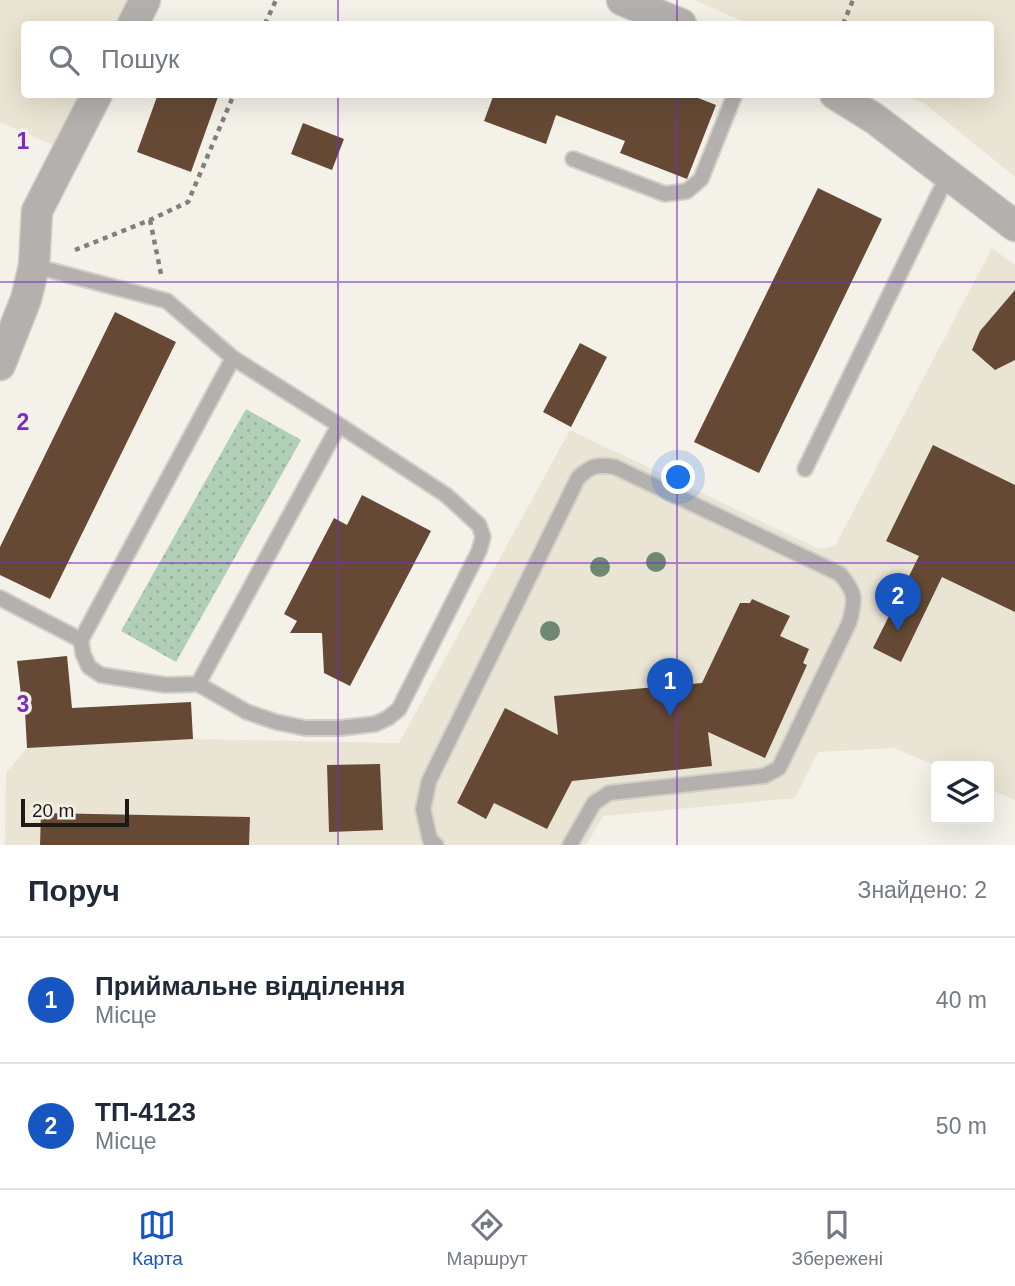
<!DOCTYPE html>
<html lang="uk">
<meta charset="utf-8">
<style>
body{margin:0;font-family:Arial,sans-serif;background:#f2f2f3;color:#1f2937}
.controls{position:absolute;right:21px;bottom:21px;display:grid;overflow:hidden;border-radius:7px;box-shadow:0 7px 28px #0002}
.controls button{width:63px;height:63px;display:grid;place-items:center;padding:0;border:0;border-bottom:2px solid #e0e1e3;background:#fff;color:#1f2937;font:35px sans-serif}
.scale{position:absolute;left:21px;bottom:18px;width:108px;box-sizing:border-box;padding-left:7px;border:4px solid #1b1a17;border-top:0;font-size:19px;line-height:24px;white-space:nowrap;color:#1b1a17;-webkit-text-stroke:5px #f4f1e8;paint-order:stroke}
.you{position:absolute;left:679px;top:478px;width:24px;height:24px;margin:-18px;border:5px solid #fff;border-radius:50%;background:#1a73e8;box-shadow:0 0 0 10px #1a73e833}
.badge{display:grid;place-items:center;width:46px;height:46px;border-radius:50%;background:#1756c1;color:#fff;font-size:23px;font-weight:700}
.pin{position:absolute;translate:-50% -58px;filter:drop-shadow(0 2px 4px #0008)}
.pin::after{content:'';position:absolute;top:37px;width:24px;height:21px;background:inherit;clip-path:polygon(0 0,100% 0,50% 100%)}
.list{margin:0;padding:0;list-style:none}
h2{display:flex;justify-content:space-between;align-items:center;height:91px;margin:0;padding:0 28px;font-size:30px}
h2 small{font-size:23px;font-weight:400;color:#747a83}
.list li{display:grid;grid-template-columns:46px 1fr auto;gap:21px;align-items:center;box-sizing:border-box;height:126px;padding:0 28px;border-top:2px solid #e0e1e3}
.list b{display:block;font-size:26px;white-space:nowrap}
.list p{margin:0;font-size:23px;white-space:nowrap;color:#747a83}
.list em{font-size:23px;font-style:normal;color:#747a83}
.icon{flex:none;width:38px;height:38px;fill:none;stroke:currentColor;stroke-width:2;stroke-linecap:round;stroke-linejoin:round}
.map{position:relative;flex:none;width:1015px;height:845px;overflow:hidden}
.search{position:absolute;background:#fff;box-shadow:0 7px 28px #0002;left:21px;right:21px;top:21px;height:77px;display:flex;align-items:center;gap:18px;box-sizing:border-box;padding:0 24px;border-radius:7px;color:#747a83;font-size:26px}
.sheet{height:343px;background:#fff}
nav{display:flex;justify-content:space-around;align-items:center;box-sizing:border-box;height:98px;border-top:2px solid #e0e1e3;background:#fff;font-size:19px;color:#747a83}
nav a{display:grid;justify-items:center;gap:4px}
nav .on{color:#1756c1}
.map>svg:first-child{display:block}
.built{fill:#eae4d4}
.park{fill:url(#park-dots)}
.building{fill:#654935}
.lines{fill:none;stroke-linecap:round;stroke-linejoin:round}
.service-casing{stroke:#d1cfc7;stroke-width:18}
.minor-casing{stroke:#d1cfc7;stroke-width:33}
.path{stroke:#82807a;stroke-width:4.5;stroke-dasharray:5 5;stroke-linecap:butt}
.service{stroke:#b3b0ad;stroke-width:14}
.minor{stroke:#b3b0ad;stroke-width:30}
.tree{fill:#6e8973}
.grid{fill:none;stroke:#7b2cbf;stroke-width:2;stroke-opacity:0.55}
.grid-label{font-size:23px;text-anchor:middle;font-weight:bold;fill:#7b2cbf;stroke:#f4f1e8;stroke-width:7;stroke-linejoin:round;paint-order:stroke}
</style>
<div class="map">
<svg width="1015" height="845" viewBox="0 0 1015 845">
<defs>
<pattern id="park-dots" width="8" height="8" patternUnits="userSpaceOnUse" patternTransform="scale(1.75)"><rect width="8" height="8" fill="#b1cfb7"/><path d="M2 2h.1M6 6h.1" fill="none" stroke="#98b19d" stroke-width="1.8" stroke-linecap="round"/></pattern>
</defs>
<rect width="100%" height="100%" fill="#f4f1e8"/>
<!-- built -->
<path class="built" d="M 0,0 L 136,0 L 123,24 L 24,24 L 24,94 L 85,95 L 57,147 L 0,122 Z
M 694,0 L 1015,0 L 1015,177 L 925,104 L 903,95 L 990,94 L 990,24 L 749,24 Z
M 992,248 L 1015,265 L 1015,800 L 989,789 L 989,766 L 936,766 L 894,748 L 818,752 L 795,798 L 603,816 L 586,845 L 5,845 L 6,773 L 27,748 L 193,739 L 399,743 L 570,430 L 819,549 L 835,546 Z"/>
<!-- park -->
<path class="park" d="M 246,409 L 301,440 L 176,662 L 121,631 Z"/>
<!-- building -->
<path class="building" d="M 158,94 L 219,94 L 191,172 L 137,152 Z
M 494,94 L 688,94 L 716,105 L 687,179 L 620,153 L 625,141 L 556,115 L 546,144 L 484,121 Z
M 303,123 L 344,139 L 332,170 L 291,154 Z
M 818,188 L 882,219 L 759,473 L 694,442 Z
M 1015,290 L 1015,360 L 995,370 L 972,350 L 980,331 Z
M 115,312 L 176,342 L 50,599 L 0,575 L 0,547 Z
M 580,343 L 607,357 L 571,427 L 543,412 Z
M 933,445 L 1015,485 L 1015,612 L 942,577 L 901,662 L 873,648 L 919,556 L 886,541 Z
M 362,495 L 431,531 L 350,686 L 324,673 L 322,633 L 290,633 L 297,621 L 284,614 L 334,518 L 347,525 Z
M 752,599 L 790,616 L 780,636 L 809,649 L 803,663 L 807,665 L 765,758 L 708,732 L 712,766 L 572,781 L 547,829 L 494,803 L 486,819 L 457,803 L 505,708 L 558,735 L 554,696 L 702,683 L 740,603 L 750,603 Z
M 67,656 L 72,708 L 191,702 L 193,739 L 27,748 L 24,694 L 21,695 L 17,661 Z
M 380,764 L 383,830 L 329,832 L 327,765 Z
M 41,813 L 250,817 L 249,845 L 40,845 Z"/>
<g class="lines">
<!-- service casing -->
<g class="service-casing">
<path id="service" d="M 573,159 L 665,194 L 687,191 L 701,179 L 735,94
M 34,266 L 167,301 L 233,358 L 339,425
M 805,469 L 940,191 L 949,177
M 0,598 L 81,640
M 198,684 L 247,712 L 276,722 L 305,728 L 340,728 L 375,724 L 388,718 L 399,709 L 479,551 L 483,537 L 479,525 L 446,495 L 339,425 L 198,684 L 166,685 L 101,675 L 89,667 L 83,654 L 81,640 L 233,358
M 436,845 L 430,840 L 423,809 L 429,781 L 578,478 C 591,465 598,464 615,467 L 840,574 C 856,593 856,599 849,623 L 779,768 L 764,776 L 609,793 L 594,803 L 570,845"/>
</g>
<!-- minor casing -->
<g class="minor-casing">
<path id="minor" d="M 622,0 L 681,24
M 133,24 L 145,0
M 835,94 L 875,119 L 1015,226
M 0,365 L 26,299 L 34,266 L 37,211 L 97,94"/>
</g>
<!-- path -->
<path class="path" d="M 265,24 L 276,0
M 843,24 L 853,0
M 150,220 L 161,274
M 75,250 L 150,220 L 188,202 L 234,94"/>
<!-- service -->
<use href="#service" class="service"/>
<!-- minor -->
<use href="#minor" class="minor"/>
</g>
<!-- trees -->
<g class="tree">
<circle cx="656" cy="562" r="10"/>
<circle cx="600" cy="567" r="10"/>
<circle cx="550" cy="631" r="10"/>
</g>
<!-- grid -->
<path class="grid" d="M 338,0 L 338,24M 677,0 L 677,24M 338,94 L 338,845M 677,94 L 677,845M 0,282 L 1015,282M 0,563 L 1015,563"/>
<g class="grid-label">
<text x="23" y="149">1</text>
<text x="23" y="430">2</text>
<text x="23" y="712">3</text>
</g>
</svg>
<div class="controls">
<button><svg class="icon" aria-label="layers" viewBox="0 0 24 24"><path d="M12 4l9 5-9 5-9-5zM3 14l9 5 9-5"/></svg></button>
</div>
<div class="scale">20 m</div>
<div class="you"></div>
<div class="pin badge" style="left:670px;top:716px">1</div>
<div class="pin badge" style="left:898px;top:631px">2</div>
<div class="search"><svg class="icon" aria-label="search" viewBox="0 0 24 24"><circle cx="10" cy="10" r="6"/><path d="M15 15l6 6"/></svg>Пошук</div>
</div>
<section class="sheet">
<h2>Поруч<small>Знайдено: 2</small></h2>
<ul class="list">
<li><span class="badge">1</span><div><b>Приймальне відділення</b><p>Місце</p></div><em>40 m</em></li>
<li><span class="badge">2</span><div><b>ТП-4123</b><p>Місце</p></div><em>50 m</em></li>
</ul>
</section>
<nav>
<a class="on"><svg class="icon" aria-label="map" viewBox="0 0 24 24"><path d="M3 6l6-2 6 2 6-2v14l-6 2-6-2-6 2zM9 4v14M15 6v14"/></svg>Карта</a>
<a><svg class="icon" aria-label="directions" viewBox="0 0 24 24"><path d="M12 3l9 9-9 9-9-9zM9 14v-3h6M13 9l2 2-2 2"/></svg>Маршрут</a>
<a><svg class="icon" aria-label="saved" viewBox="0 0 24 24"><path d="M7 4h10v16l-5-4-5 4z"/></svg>Збережені</a>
</nav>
